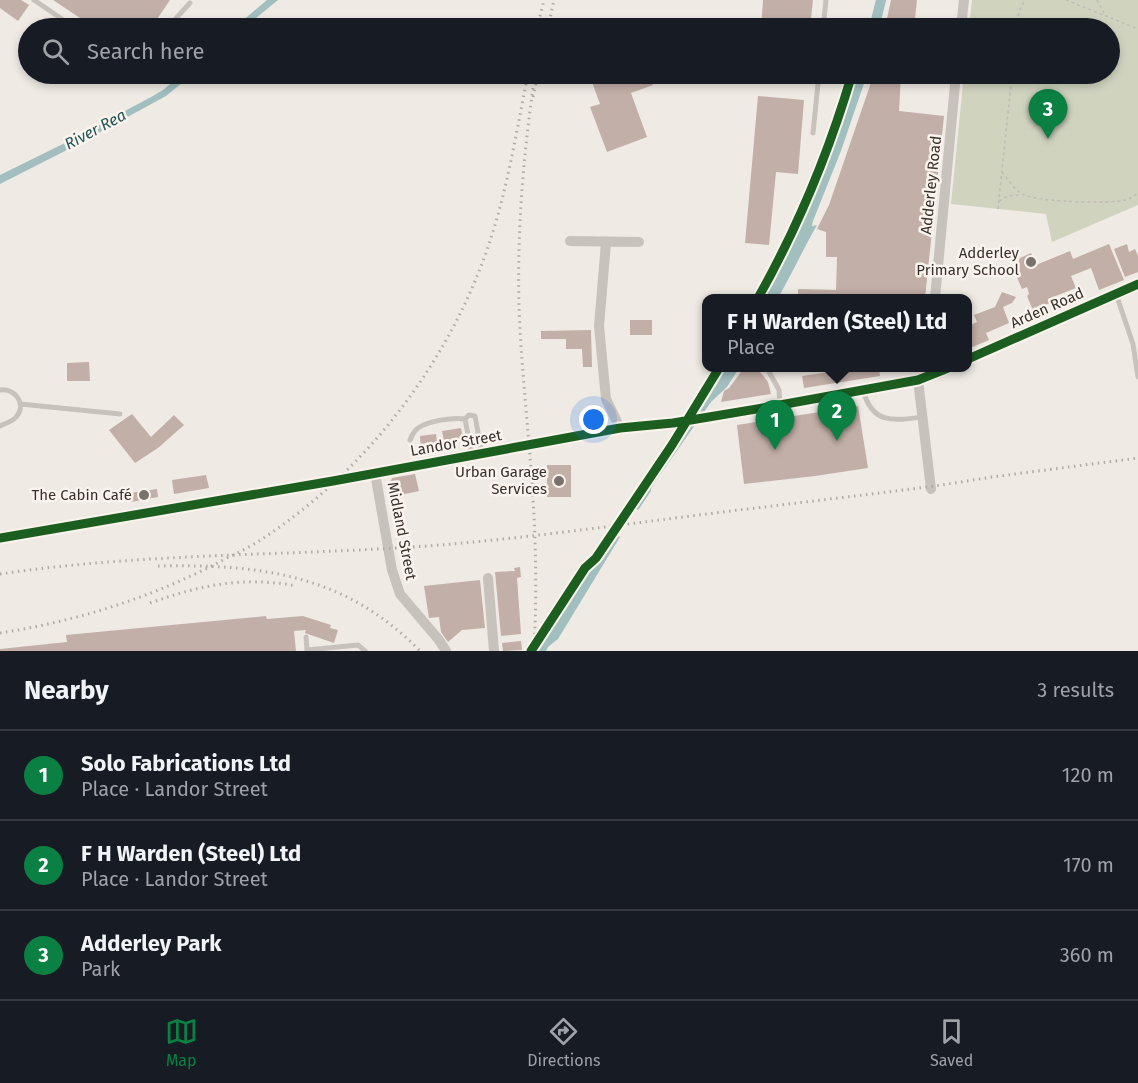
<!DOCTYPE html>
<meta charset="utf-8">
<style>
body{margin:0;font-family:"Fira Sans",sans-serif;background:#242831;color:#f1f3f6}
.you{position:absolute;left:594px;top:420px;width:21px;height:21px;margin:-15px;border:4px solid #fff;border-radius:50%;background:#1a73e8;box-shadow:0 0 0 9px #1a73e833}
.badge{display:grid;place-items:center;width:39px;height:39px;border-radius:50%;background:#0b8043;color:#fff;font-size:20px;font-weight:700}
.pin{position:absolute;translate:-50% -50px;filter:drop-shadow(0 2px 3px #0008)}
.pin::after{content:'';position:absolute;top:32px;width:21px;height:18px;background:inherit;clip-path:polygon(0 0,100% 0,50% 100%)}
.popup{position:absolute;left:702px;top:294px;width:270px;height:78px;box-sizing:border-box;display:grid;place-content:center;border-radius:12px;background:#171b24;filter:drop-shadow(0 2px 4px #0005);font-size:20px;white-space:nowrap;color:#9ea1a6}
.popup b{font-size:22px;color:#f1f3f6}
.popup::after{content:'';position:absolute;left:50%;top:100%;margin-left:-12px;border:12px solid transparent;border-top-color:#171b24}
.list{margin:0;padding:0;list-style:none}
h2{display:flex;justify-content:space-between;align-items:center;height:78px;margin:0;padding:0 24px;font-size:26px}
h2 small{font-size:20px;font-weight:400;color:#9ea1a6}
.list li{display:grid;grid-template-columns:39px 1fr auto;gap:18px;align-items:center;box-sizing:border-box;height:90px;padding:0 24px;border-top:2px solid #363941}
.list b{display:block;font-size:22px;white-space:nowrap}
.list p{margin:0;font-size:20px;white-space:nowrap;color:#9ea1a6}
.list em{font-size:20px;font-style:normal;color:#9ea1a6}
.icon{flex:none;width:33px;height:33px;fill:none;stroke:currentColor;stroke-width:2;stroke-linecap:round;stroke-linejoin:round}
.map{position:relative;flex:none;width:1138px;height:651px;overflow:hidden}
.search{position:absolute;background:#171b24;box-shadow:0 3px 9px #0003;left:18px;right:18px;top:18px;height:66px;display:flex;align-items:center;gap:15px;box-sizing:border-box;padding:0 21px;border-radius:33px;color:#9ea1a6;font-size:22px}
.sheet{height:348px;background:#171b24}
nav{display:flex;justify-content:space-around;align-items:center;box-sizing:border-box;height:84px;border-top:2px solid #363941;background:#171b24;font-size:16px;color:#9ea1a6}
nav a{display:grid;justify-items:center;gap:3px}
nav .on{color:#0b8043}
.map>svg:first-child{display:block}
.green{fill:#d0d4bf}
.water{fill:#a1bfbf}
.pier{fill:#efeae4}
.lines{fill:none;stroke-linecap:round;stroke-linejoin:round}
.canal{stroke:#a1bfbf;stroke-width:10}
.building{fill:#c2afa7}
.path{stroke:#c1bbb5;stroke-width:1.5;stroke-dasharray:3 3;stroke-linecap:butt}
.service{stroke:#c8c2bd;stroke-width:5}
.minor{stroke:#c8c2bd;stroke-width:10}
.rail{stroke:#b0aba7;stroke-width:3;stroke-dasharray:1.5 4.5;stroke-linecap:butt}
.cycleway-casing{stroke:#faf4ed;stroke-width:13}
.cycleway{stroke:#1b5e20;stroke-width:9}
.poi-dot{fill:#79716c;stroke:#faf4ed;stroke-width:2}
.labels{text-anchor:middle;stroke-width:5;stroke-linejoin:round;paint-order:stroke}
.street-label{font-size:15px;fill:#39302b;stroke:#faf4ed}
.poi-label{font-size:15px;fill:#39302b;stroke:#faf4ed;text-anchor:end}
.water-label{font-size:16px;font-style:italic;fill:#21565a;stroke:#faf4ed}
</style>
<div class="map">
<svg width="1138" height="651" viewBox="0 0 1138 651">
<rect width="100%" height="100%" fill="#efeae4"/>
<!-- green -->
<path class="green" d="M 972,0 L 1138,0 L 1138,205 L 1052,242 L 1046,214 L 951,204 L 964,74 L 1110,74 L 1110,28 L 969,28 Z"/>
<!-- water -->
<path class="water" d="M 267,0 L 278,0 L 244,28 L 234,28 Z
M 182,74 L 193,74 L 166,96 L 65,151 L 0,184 L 0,175 L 71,140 L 151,97 L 163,90 Z
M 812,205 L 816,207 L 813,218 L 812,226 L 817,225 C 803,249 792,274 778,298 L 761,298 L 798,224 L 809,212 Z
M 721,368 L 739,368 L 727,387 L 711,402 L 655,482 L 651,489 L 651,491 L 620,537 L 558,639 L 548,647 L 546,651 L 536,651 C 547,621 573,588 594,563 C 611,542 622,516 640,495 C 644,490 648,486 652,481 C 677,444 698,405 721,368 Z"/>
<!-- pier -->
<path class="pier" d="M 643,509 L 624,536 L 607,538 L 625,511 Z"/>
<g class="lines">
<!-- canal -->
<path class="canal" d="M 874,28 L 881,0
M 808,220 L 836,150 L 862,74"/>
</g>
<!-- building -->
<path class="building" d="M 0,0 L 21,0 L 29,5 L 18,21 L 0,8 Z
M 53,0 L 170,0 L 151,28 L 95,28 Z
M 763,0 L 813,0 L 810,28 L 761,28 Z
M 891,0 L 917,0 L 914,28 L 885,28 Z
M 589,74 L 649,74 L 653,85 L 631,93 L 647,137 L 607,152 L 590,107 L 600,104 Z
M 874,74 L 901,74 L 899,111 L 944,116 L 925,298 L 798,298 L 798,289 L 836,290 L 837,257 L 826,257 L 826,232 L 817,229 L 829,205 Z
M 758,96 L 804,100 L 798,174 L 776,172 L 769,245 L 745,243 Z
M 1109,244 L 1124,280 L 1099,290 L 1091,268 L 1071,276 L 1076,288 L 1048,299 L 1050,303 L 1045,305 L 1047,311 L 1035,315 L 1027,296 L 1029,294 L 1027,287 L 1022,289 L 1016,275 L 1019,274 L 1016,267 L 1020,258 L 1031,253 L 1036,265 L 1070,251 L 1073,259 Z
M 1127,244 L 1129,252 L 1135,249 L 1138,256 L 1138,272 L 1125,277 L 1114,249 Z
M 1002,292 L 1016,297 L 1012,303 L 1003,307 L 1009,323 L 986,333 L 989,340 L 968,349 L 968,326 L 977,322 L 974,315 L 995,307 Z
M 630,320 L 652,320 L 652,335 L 630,335 Z
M 591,330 L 592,367 L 583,367 L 582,349 L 566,349 L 566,339 L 541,339 L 541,331 Z
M 89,362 L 90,381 L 67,381 L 67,363 Z
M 744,368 L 757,368 L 768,382 L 771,394 L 721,402 L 724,391 L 729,388 Z
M 857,368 L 879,368 L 880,376 L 804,388 L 802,376 Z
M 858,406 L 868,468 L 815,476 L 744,484 L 737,425 Z
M 132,414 L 151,437 L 174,415 L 184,425 L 158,448 L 135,463 L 109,430 Z
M 461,428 L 463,438 L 444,441 L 442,431 Z
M 436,434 L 438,448 L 421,450 L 420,436 Z
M 547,465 L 571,465 L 571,497 L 547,497 Z
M 415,474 L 419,491 L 391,497 L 389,485 L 392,478 Z
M 206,475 L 209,488 L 174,494 L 172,480 Z
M 157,489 L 158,497 L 131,502 L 130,493 Z
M 520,567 L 521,577 L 517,578 L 521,634 L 501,636 L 495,572 L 515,571 L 514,568 Z
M 480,580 L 485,628 L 462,630 L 448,642 L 441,632 L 439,617 L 429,618 L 424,586 Z
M 266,616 L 267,619 L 303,616 L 331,625 L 330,628 L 338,630 L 334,643 L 305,633 L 306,630 L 294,631 L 296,651 L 0,651 L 0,649 L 67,642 L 66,635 Z
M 521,641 L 522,650 L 503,651 L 502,643 Z"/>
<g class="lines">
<!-- path -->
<path class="path" d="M 1066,0 L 1138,29
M 1097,0 L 1105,15
M 1017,28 L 1019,11 L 1025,0
M 1002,172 C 1008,179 1016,192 1024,195 C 1041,202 1108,204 1126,200 C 1130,199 1134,196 1138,193
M 999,201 L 1008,196 L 1020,195
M 998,209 L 1012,74"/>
<!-- service -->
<path class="service" d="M 34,0 L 75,28
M 167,28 L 190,3
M 823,28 L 826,0
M 813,133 L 819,74
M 1116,294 L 1133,344 L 1138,377
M 767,368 L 779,390 L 780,405
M 0,390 C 14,388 27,403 17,416 C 14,421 6,423 0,426
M 863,390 C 872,424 892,421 923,417
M 20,404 L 120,414
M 410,440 C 412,435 414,431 418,428 C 428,421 453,417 465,419
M 472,455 L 465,419 L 469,415 L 475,416 L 482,454
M 306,637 L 307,651
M 307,650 L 358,645 L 365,651"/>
<!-- minor -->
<path class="minor" d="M 961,28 L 964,0
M 570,241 L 639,242
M 606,243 L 599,326 L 606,399 L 620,428
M 935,298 L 956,74
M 968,359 L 1138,284
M 918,380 L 931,489
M 375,473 L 392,570 L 400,594 L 439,640 L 446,651
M 0,538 L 333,481 L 620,428 L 673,423 L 780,405 L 918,380 L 948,368
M 488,578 L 494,651"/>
<!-- rail -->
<path class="rail" d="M 537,28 L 544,0
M 548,28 L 554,0
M 533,88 C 523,160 517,233 519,306 C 521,365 528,424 532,483 C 536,539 537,595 534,651
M 533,97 L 538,74
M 158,566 C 260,564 345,574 420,651
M 0,574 C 141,553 285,556 427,546 C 508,540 588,529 668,519 C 760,507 851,497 942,485 L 992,477 L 1138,458
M 150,603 C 201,585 242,576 297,586
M 0,633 C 79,621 156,596 227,558 C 238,553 249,547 259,541 C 363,474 446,367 487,250 C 507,193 516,133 528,74"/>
<!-- cycleway casing -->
<g class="cycleway-casing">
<path id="cycleway" d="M 758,298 C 798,227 829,152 852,74
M 968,359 L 1138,284
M 0,538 L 333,481 L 620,428 L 673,423 L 780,405 L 918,380 L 948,368
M 531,651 L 585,568 L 596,558 L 672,445 L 719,368"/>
</g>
<!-- cycleway -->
<use href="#cycleway" class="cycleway"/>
</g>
<!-- markers -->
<g class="poi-dot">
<circle cx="1031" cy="262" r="6"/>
<circle cx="559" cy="481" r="6"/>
<circle cx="144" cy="495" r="6"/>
</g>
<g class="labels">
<!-- street labels -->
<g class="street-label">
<text transform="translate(931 185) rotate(-84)" y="5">Adderley Road</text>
<text transform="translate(1047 308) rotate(-24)" y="5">Arden Road</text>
<text transform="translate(456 443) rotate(-10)" y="5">Landor Street</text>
<text transform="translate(402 531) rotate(79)" y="5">Midland Street</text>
</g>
<!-- poi labels -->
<g class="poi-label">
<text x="1019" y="258">Adderley<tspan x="1019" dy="17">Primary School</tspan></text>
<text x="547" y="477">Urban Garage<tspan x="547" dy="17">Services</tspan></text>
<text x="132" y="500">The Cabin Café</text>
</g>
<!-- water labels -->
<g class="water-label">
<text transform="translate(95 129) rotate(-28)" y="6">River Rea</text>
</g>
</g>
</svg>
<div class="you"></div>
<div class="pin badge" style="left:775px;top:450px">1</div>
<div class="pin badge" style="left:837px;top:441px">2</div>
<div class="popup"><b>F H Warden (Steel) Ltd</b>Place</div>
<div class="pin badge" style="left:1048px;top:139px">3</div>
<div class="search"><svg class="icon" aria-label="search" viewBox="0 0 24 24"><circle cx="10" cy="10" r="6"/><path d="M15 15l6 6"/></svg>Search here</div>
</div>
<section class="sheet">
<h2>Nearby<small>3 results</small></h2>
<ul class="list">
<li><span class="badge">1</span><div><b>Solo Fabrications Ltd</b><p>Place · Landor Street</p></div><em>120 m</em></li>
<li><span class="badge">2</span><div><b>F H Warden (Steel) Ltd</b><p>Place · Landor Street</p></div><em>170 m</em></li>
<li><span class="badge">3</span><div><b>Adderley Park</b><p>Park</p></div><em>360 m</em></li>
</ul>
</section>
<nav>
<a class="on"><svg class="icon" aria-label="map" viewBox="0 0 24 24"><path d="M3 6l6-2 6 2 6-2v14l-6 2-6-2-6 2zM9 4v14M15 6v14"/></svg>Map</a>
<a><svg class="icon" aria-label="directions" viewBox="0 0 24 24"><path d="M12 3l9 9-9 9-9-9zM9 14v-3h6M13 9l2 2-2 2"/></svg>Directions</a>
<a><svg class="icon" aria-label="saved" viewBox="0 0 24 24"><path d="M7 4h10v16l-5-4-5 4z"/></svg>Saved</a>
</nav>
